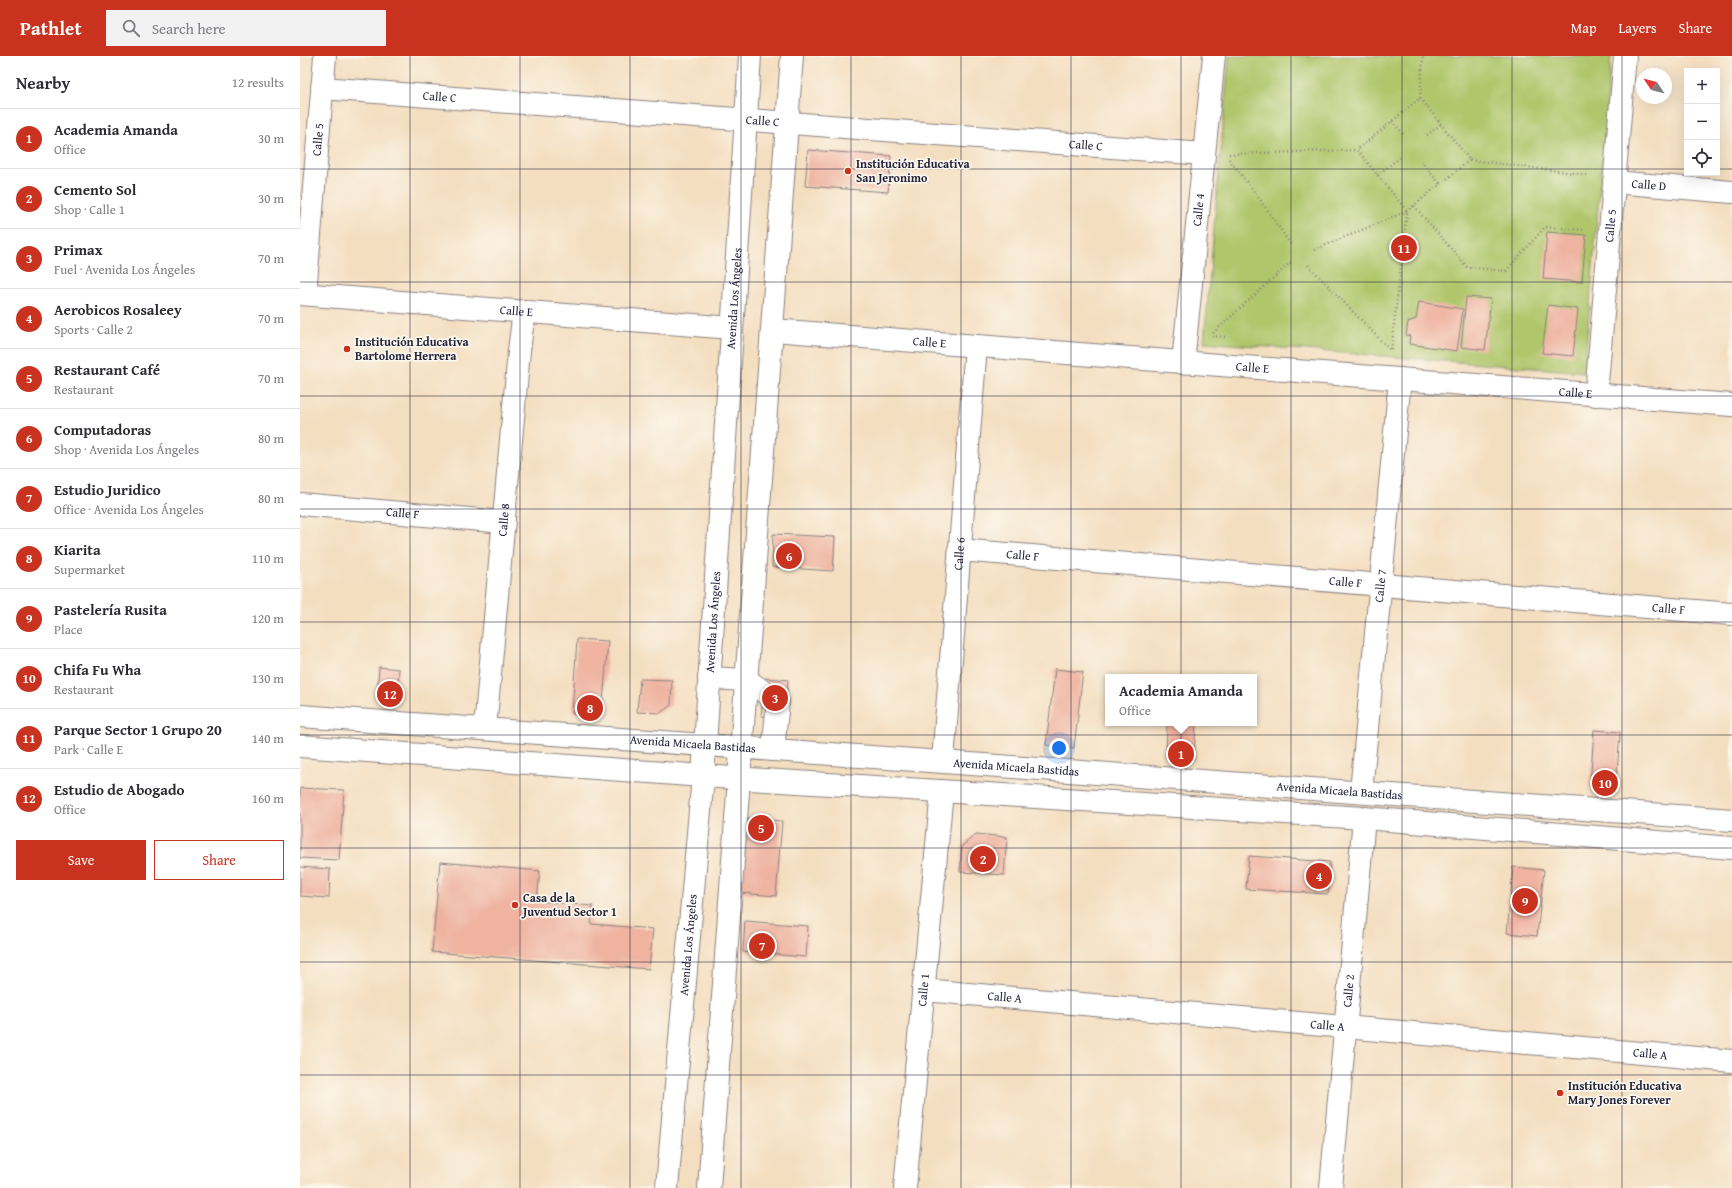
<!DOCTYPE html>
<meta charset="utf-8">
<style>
body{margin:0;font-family:"Gentium Book Plus",serif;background:#f2f2f3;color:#2b2b33}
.controls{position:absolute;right:12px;top:12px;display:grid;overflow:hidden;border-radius:0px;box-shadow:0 4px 16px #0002}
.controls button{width:36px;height:36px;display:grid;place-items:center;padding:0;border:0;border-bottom:1px solid #e1e1e2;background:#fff;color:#2b2b33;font:20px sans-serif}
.compass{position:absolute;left:1336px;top:12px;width:36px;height:36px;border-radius:50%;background:#fff;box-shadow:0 4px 16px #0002;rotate:305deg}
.you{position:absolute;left:759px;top:692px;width:14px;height:14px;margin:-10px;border:3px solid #fff;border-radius:50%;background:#1a73e8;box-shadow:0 0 0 6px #1a73e833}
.badge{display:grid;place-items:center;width:26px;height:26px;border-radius:50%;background:#c8321e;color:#fff;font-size:13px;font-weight:700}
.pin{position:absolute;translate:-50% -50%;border:2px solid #fff;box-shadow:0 1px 4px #0006}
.popup{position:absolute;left:805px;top:618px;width:152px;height:52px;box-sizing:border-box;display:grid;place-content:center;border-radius:0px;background:#fff;filter:drop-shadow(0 1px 3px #0005);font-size:13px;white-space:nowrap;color:#7c7c81}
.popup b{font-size:15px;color:#2b2b33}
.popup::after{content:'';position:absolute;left:50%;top:100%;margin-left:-8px;border:8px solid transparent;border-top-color:#fff}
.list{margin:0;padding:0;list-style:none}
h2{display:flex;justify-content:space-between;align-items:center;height:52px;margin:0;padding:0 16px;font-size:17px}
h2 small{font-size:13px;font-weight:400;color:#7c7c81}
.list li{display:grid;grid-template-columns:26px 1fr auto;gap:12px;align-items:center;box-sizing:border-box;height:60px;padding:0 16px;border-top:1px solid #e1e1e2}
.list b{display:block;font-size:15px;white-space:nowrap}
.list p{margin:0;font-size:13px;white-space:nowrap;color:#7c7c81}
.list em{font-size:13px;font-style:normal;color:#7c7c81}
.actions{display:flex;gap:8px;padding:12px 16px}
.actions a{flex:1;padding:9px 0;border:1px solid #c8321e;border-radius:0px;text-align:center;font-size:14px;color:#c8321e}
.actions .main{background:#c8321e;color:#fff}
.icon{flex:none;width:22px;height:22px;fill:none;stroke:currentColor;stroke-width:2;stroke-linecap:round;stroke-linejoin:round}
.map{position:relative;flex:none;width:1432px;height:1132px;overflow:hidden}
header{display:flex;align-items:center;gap:24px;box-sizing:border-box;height:56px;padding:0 20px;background:#c8321e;color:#fff}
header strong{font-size:19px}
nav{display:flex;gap:22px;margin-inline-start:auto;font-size:14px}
.search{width:280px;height:36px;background:#f2f2f3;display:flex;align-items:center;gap:10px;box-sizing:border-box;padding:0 14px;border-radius:0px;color:#7c7c81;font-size:15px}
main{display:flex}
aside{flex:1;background:#fff}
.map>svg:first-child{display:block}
.green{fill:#afc66b;stroke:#687453}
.building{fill:#efb3a0}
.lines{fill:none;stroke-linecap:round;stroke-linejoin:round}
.minor-casing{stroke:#8b807e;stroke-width:24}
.path{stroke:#8b807e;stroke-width:2.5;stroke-dasharray:1 3;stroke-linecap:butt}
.minor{stroke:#fff;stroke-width:22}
.grid{fill:none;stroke:#22223b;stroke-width:1;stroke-opacity:0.55}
.poi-dot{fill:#c8321e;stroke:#fbf7ec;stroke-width:1.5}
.labels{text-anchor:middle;stroke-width:3.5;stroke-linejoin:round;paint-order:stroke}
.street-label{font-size:12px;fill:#22223b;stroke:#fbf7ec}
.poi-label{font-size:12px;font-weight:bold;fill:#22223b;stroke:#fbf7ec;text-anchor:start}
</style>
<header>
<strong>Pathlet</strong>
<div class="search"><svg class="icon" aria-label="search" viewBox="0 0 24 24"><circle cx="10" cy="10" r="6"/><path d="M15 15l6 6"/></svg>Search here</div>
<nav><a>Map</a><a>Layers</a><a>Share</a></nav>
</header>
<main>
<aside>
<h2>Nearby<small>12 results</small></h2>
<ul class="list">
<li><span class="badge">1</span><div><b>Academia Amanda</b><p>Office</p></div><em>30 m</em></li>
<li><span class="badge">2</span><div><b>Cemento Sol</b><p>Shop · Calle 1</p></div><em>30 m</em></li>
<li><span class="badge">3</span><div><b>Primax</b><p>Fuel · Avenida Los Ángeles</p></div><em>70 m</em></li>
<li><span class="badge">4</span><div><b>Aerobicos Rosaleey</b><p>Sports · Calle 2</p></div><em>70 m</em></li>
<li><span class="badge">5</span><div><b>Restaurant Café</b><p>Restaurant</p></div><em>70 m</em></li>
<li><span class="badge">6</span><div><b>Computadoras</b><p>Shop · Avenida Los Ángeles</p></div><em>80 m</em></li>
<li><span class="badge">7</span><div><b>Estudio Juridico</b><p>Office · Avenida Los Ángeles</p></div><em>80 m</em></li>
<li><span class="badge">8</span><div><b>Kiarita</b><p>Supermarket</p></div><em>110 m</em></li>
<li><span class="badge">9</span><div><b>Pastelería Rusita</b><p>Place</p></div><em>120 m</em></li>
<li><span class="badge">10</span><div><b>Chifa Fu Wha</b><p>Restaurant</p></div><em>130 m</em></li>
<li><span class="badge">11</span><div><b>Parque Sector 1 Grupo 20</b><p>Park · Calle E</p></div><em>140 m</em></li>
<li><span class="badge">12</span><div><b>Estudio de Abogado</b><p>Office</p></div><em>160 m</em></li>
</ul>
<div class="actions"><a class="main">Save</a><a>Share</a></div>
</aside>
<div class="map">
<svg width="1432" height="1132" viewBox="0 0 1432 1132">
<rect width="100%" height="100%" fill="#fbf7ec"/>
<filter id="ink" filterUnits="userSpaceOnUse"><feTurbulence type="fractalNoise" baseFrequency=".025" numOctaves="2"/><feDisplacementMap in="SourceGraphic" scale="8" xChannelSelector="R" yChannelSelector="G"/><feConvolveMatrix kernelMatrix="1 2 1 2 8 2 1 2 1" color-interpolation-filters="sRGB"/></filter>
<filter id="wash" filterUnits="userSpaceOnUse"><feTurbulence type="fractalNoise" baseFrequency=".012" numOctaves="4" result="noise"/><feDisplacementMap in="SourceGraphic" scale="16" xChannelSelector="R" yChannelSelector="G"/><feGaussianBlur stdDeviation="0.9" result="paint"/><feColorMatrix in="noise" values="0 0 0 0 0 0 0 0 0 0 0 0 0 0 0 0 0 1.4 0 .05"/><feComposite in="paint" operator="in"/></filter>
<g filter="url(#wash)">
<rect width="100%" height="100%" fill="#f4dec0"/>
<!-- green -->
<path class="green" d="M 929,0 L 1311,0 L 1284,316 L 904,286 Z"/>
<g id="blocks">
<!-- building -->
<path class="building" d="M 508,94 L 591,100 L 588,136 L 505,130 Z
M 1247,176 L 1286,179 L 1282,226 L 1243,223 Z
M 1166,241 L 1191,243 L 1185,294 L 1161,291 Z
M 1119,246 L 1163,253 L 1157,295 L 1109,288 L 1110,280 L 1106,279 L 1108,266 L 1116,263 Z
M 1248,249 L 1278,253 L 1273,300 L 1242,297 Z
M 473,478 L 535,481 L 533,515 L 472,511 Z
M 277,583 L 308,585 L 302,659 L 272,657 Z
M 79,611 L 99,613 L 97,642 L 77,641 Z
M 755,613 L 783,616 L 774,692 L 746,689 Z
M 465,622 L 488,624 L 485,663 L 461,660 Z
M 340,623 L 372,624 L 371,649 L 360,657 L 337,656 Z
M 867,667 L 896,667 L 894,703 L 866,702 Z
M 1294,674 L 1320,676 L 1316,732 L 1290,730 Z
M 0,732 L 44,734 L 39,804 L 0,802 Z
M 448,762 L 482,765 L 476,840 L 441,837 Z
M 676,778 L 707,781 L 704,819 L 660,816 L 662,790 Z
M 949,800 L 1030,806 L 1028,838 L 946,833 Z
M 140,806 L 240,815 L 237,845 L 293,850 L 291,868 L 353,873 L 349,913 L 132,896 Z
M 0,811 L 30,813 L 29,842 L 0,840 Z
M 1213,811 L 1244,814 L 1237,880 L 1207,877 Z
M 445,865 L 508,870 L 506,901 L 443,896 Z"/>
</g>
</g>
<g filter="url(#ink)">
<use href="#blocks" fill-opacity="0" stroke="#8b807e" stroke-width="1"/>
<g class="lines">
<!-- minor casing -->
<g class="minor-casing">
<g id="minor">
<path id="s1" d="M 22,32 L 904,98"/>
<path id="s2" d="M 1314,126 L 1432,136"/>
<path id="s3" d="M 0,238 L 432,272"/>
<path id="s4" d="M 5,238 L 25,0"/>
<path id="s5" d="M 473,274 L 1432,349"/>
<path id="s6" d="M 883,307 L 914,0"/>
<path id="s7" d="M 1296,339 L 1325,0"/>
<path id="s8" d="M 0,448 L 204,466"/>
<path id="s9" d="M 659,494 L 1432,558"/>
<path d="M 409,622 L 447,624 L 478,646 L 473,694"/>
<path id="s10" d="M 0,660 C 477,694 955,728 1432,764"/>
<path id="s11" d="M 185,673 L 219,295 L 224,255"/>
<path d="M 0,690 L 403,720 L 1064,762 L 1432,792"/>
<path id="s12" d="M 643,704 L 676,290"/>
<path id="s13" d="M 1061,736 L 1100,323"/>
<path id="s14" d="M 623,934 L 1432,1005"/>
<path id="s15" d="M 367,1132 L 403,720 L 450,0"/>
<path d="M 409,1132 L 492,0"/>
<path id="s16" d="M 605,1132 L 642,735"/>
<path id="s17" d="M 1031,1132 L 1064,762"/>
</g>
</g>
<!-- path -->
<path class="path" d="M 1120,42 L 1123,0
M 1092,65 L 1103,78
M 1127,79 L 1141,68
M 929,98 L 1057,94
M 929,103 L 959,142 L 991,189
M 1170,104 L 1289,119
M 1121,105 L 1140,128
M 1077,119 L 1102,100
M 1114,150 L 1167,211 L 1206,215 L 1245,171 L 1285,174
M 1014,194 L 1107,155 L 1170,104 L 1120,42 L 1057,94 L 1107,155 L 1091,295
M 1008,209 L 1091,295
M 913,277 L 991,206
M 912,280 L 925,281"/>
<!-- minor -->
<use href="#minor" class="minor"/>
</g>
</g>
<!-- grid -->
<path class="grid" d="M 110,0 L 110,1132M 220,0 L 220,1132M 330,0 L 330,1132M 441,0 L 441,1132M 551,0 L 551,1132M 661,0 L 661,1132M 771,0 L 771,1132M 881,0 L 881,1132M 991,0 L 991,1132M 1102,0 L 1102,1132M 1212,0 L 1212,1132M 1322,0 L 1322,1132M 0,113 L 1387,113M 1417,113 L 1432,113M 0,226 L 1432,226M 0,340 L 1432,340M 0,453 L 1432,453M 0,566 L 1432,566M 0,679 L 1432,679M 0,792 L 1432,792M 0,906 L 1432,906M 0,1019 L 1432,1019"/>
<!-- markers -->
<g class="poi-dot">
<circle cx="548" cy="115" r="4"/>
<circle cx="47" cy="293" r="4"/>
<circle cx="215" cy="849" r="4"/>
<circle cx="1260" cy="1037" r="4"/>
</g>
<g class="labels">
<!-- street labels -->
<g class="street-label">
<text dy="4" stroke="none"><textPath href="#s1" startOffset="118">Calle C</textPath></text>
<text dy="4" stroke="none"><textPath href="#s1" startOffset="442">Calle C</textPath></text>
<text dy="4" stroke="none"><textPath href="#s4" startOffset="155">Calle 5</textPath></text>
<text dy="4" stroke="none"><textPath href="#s1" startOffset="766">Calle C</textPath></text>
<text dy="4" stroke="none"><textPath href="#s2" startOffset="35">Calle D</textPath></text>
<text dy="4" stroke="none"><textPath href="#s6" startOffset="154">Calle 4</textPath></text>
<text dy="4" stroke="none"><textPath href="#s7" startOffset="170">Calle 5</textPath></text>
<text dy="4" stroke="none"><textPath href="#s15" startOffset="892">Avenida Los Ángeles</textPath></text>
<text dy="4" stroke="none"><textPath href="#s3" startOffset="217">Calle E</textPath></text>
<text dy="4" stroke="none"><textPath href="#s5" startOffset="157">Calle E</textPath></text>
<text dy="4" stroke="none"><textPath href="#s5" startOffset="481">Calle E</textPath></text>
<text dy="4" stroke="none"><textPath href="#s5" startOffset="805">Calle E</textPath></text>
<text dy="4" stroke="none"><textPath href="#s8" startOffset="103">Calle F</textPath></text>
<text dy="4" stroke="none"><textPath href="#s11" startOffset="210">Calle 8</textPath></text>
<text dy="4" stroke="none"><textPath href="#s12" startOffset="207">Calle 6</textPath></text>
<text dy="4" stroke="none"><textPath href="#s9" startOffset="64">Calle F</textPath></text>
<text dy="4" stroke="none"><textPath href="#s9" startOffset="388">Calle F</textPath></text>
<text dy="4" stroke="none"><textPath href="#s13" startOffset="207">Calle 7</textPath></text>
<text dy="4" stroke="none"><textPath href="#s9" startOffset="712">Calle F</textPath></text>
<text dy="4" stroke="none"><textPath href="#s15" startOffset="568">Avenida Los Ángeles</textPath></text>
<text dy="4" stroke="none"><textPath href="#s10" startOffset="394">Avenida Micaela Bastidas</textPath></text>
<text dy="4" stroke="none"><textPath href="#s10" startOffset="718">Avenida Micaela Bastidas</textPath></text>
<text dy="4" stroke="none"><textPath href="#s10" startOffset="1042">Avenida Micaela Bastidas</textPath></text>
<text dy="4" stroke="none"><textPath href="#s15" startOffset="244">Avenida Los Ángeles</textPath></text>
<text dy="4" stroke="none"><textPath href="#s16" startOffset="199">Calle 1</textPath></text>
<text dy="4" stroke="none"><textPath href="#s17" startOffset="198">Calle 2</textPath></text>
<text dy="4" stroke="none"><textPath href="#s14" startOffset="82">Calle A</textPath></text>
<text dy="4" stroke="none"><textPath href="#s14" startOffset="406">Calle A</textPath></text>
<text dy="4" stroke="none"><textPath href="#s14" startOffset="730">Calle A</textPath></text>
</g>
<!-- poi labels -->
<g class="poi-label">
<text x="556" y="112">Institución Educativa<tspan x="556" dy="14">San Jeronimo</tspan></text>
<text x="55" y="290">Institución Educativa<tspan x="55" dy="14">Bartolome Herrera</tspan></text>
<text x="223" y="846">Casa de la<tspan x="223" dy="14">Juventud Sector 1</tspan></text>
<text x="1268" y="1034">Institución Educativa<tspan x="1268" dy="14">Mary Jones Forever</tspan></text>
</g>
</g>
</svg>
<div class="controls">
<button>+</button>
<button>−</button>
<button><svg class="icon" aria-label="locate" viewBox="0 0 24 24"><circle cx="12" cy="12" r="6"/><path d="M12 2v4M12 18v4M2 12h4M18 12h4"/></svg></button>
</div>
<svg class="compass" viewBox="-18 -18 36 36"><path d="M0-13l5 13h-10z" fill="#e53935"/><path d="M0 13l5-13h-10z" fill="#7c7c81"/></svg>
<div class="you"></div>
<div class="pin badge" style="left:881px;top:698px">1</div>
<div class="popup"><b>Academia Amanda</b>Office</div>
<div class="pin badge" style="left:683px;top:803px">2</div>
<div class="pin badge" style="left:475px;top:642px">3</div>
<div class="pin badge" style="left:1019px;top:820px">4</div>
<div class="pin badge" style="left:461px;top:772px">5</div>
<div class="pin badge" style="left:489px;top:500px">6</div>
<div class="pin badge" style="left:462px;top:890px">7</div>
<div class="pin badge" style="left:290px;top:652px">8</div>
<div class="pin badge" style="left:1225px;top:845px">9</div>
<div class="pin badge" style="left:1305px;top:727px">10</div>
<div class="pin badge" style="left:1104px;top:192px">11</div>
<div class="pin badge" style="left:90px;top:638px">12</div>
</div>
</main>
